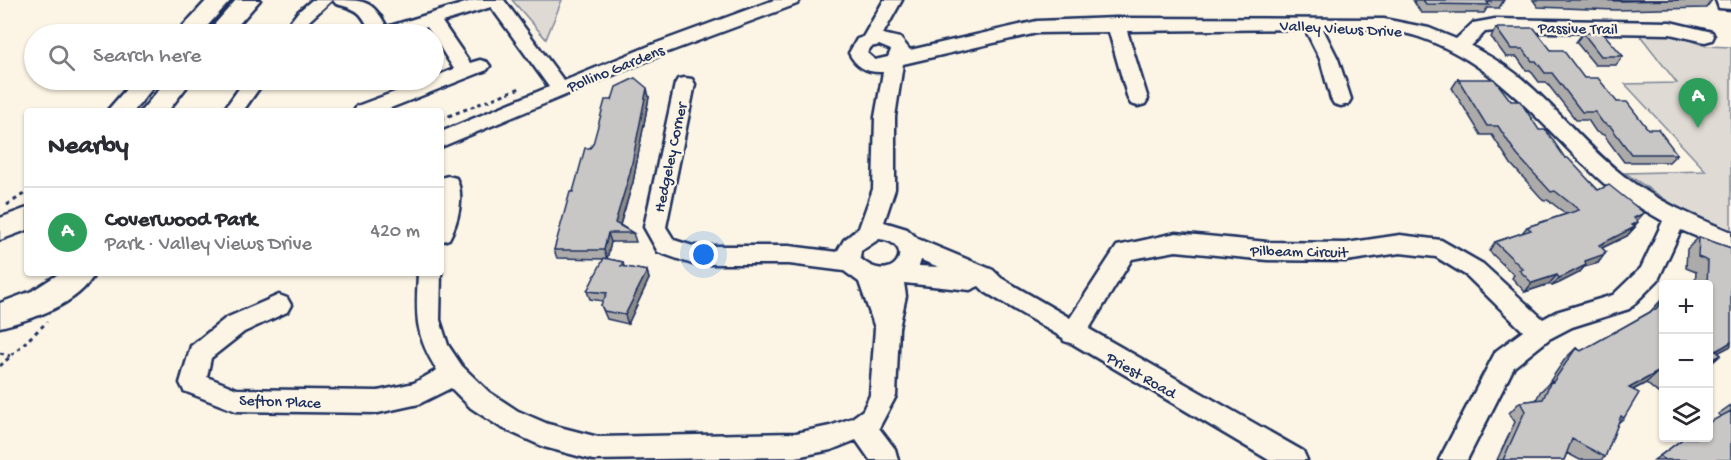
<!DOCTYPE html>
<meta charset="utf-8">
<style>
body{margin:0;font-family:"Gochi Hand",sans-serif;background:#f7f7f7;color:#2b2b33}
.controls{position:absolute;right:18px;bottom:18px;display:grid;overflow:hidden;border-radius:6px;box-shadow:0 2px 4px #0004}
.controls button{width:54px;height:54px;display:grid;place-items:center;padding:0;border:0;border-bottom:2px solid #e1e1e2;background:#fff;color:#2b2b33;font:30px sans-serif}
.you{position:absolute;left:704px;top:255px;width:21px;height:21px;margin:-15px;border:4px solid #fff;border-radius:50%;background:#1a73e8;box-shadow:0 0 0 9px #1a73e833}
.badge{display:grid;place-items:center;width:39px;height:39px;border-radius:50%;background:#d1495b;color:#fff;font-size:20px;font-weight:700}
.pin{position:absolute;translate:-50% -50px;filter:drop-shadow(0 2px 3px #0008)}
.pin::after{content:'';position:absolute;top:32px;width:21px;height:18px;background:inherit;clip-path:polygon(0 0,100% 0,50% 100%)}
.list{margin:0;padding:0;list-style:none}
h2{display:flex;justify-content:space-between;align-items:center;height:78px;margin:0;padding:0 24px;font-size:26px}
h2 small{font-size:20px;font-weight:400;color:#7c7c81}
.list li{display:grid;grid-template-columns:39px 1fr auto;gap:18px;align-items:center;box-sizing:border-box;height:90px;padding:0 24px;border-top:2px solid #e1e1e2}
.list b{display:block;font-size:22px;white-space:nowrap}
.list p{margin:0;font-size:20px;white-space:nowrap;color:#7c7c81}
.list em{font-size:20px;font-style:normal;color:#7c7c81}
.icon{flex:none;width:33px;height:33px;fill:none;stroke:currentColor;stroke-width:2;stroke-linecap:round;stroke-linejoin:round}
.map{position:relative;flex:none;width:1731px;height:460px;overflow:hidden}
.search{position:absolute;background:#fff;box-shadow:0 2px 4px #0004;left:24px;top:24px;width:420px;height:66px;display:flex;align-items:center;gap:15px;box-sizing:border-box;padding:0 21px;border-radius:33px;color:#7c7c81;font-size:22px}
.panel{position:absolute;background:#fff;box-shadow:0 2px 4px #0004;left:24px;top:108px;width:420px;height:168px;border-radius:6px}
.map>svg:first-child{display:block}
.green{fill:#dfdbd4;stroke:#7d8599;stroke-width:1.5}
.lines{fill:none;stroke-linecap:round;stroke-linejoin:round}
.minor-casing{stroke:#1b2f5e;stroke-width:5}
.major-casing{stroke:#1b2f5e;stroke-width:5}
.path{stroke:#1b2f5e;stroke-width:3;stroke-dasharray:4 4;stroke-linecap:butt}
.minor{fill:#fcf5e5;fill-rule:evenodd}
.major{fill:#fcf5e5;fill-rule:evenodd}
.wall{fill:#acabaa;stroke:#1b2f5e;stroke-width:1.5}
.shaded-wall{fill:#8c8b8b;stroke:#1b2f5e;stroke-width:1.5}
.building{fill:#c8c7c6;stroke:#1b2f5e;stroke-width:1.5}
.labels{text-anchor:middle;stroke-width:5;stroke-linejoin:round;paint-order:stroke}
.street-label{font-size:16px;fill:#1b2f5e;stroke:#fcf5e5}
</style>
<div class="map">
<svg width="1731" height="460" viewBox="0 0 1731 460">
<rect width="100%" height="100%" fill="#fcf5e5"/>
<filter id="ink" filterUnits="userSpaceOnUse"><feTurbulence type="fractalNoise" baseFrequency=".0167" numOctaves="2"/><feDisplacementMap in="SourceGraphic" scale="12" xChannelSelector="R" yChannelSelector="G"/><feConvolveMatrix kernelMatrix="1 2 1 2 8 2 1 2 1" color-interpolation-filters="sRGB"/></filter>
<g filter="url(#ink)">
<!-- green -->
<path class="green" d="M 512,0 L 562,0 L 546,39 Z
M 1639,34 L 1675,35 L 1706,46 L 1731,47 L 1731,230 L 1684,212 L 1625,173 L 1706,171 L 1625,84 L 1677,83 Z"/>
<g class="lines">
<!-- minor casing -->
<g class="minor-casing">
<path id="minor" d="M 312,0 L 332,0 L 310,20 L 299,34 L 281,34 L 298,12 Z
M 333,0 C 365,0 372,0 387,27 L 475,0 L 504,0 L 564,81 L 654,44 L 774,0 L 800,0 L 797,4 L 668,52 L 441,147 L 441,132 L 549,87 L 491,7 L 442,22 L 470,63 L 480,60 L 487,62 L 490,66 L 487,70 L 383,111 L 354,111 L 357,106 L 427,80 L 434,80 L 434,77 L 454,69 L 427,27 L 403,34 L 372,34 C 361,12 360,10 336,4 Z
M 884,0 L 902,0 L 883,34 L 900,38 L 910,50 L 1037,21 L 1116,18 L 1384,19 L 1429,28 L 1456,39 L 1473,23 L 1495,19 L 1670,22 L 1712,32 L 1714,36 L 1712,40 L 1705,42 L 1670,34 L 1495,31 L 1485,32 L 1471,46 C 1489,56 1506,65 1521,78 C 1558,109 1587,148 1625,177 C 1657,201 1695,217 1731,232 L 1731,251 L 1681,230 L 1658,280 L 1629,309 L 1572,327 L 1549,339 L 1514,367 L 1467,460 L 1439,460 L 1496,351 L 1523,331 L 1467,276 L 1436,257 L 1400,253 L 1346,261 L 1267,260 L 1176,251 L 1132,259 L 1089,329 L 1303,451 L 1307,460 L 1269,460 L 1073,344 L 1064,341 L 1063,338 L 985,292 L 979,286 L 970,290 L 904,283 L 906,296 L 899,328 L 896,396 L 879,428 L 895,449 L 898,460 L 870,460 L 856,440 L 831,450 L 796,457 L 593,460 L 544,447 L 500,427 L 471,408 L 451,388 L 419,404 L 378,413 L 236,411 L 184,391 L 180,383 L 191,346 L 226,318 L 279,295 L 287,298 L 291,305 L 287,312 L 244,332 L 211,358 L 207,377 L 237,389 L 378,391 L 414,383 L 437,370 C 414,334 416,314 418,273 L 441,272 L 440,320 L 448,345 L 462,366 L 489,392 L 518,411 L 548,424 L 598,437 L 796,433 L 830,426 L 852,418 L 863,410 L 870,395 L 875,328 L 859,282 L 844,271 L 789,264 L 692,264 L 658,252 L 644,227 L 675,84 L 678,79 L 685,78 L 692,79 L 695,84 L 666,227 L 674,240 L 693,246 L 789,246 L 837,252 L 844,240 L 859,228 L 873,189 L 875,117 L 883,72 C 867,73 856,67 849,53 L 857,39 L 863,37 ZM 1305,29 L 1320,59 L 1331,99 L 1334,104 L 1341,106 L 1348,104 L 1351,99 L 1338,59 L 1323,29 C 1355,30 1389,27 1419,37 C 1503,66 1544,131 1608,187 C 1624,200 1645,210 1663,221 L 1641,268 L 1613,295 L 1556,312 L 1543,319 L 1483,264 L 1441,240 L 1400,235 L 1346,243 L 1267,242 L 1176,233 L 1117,246 L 1070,318 L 1001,278 L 993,270 L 918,239 L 907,229 L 884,222 L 895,189 L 895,117 L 903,64 L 1037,33 L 1109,32 L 1128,99 L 1131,104 L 1138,106 L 1145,104 L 1148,99 L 1127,31 ZM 879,45 L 891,50 L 888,57 L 875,60 L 867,53 L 871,47 ZM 879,239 C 919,243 893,289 860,258 L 861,251 ZM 921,260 L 939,267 L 919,266 Z
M 245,80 L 265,80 L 243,111 L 223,111 Z
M 448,176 L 456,178 C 465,195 458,223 449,239 L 441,242 L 441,178 Z"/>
</g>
<!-- major casing -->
<g class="major-casing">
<path id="major" d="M 207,0 L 231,0 L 200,34 L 176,34 Z
M 236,0 L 260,0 L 230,34 L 206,34 Z
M 1716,0 L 1731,0 L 1731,9 L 1719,8 Z
M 134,80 L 159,80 L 134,111 L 107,111 Z
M 167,80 L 192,80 L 168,111 L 141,111 Z
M 27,208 L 27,230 L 0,240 L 0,218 Z
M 60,273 L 95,273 C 78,305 33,319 0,327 L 0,303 L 32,291 Z"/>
</g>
<!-- path -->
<path class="path" d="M 441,119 L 520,88
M 7,205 L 27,192
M 0,353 L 10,356
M 0,366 L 47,322"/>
<!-- minor -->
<use href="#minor" class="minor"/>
<!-- major -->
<use href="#major" class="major"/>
</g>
<!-- wall -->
<path class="wall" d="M 1413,0 L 1504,0 L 1499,8 L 1487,8 L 1484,13 L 1421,13 Z
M 1533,0 L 1712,0 L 1706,8 L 1615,10 L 1538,7 Z
M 1496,28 L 1551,50 L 1584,78 L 1617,102 L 1677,154 L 1669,162 L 1624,162 L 1604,135 L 1596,132 L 1588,120 L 1576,120 L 1546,82 L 1539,82 L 1530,70 L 1526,70 L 1517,57 L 1506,57 L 1491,37 Z
M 1583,33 L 1623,56 L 1616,65 L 1595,65 L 1576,42 Z
M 1458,79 L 1511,101 L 1565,158 L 1598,190 L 1637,221 L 1634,226 L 1635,227 L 1627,236 L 1602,248 L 1606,252 L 1598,263 L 1584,267 L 1579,273 L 1559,283 L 1552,286 L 1549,284 L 1525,292 L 1512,278 L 1514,275 L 1489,251 L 1495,242 L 1522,233 L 1527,227 L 1566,214 L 1548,200 L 1544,201 L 1511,164 L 1492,135 L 1481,135 L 1452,88 Z
M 649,97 L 633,182 L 620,225 L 633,233 L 636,242 L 611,242 L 607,259 L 623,262 L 624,267 L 647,271 L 649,279 L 628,324 L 607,319 L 601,305 L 603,301 L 590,299 L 587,291 L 604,259 L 557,258 L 554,250 L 573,192 L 590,148 L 593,144 Z
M 1699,237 L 1731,248 L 1719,353 L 1721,355 L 1708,366 L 1708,285 L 1695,285 L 1696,272 L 1686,268 L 1687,249 Z
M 1664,297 L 1664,390 L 1658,393 L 1646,383 L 1633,390 L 1624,418 L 1618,423 L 1605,457 L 1601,460 L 1580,460 L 1567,453 L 1564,460 L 1497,460 L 1515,422 L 1509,413 L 1520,402 L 1536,400 L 1540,392 L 1548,384 L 1565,359 L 1576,348 L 1581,351 L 1650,312 Z
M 1731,405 L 1731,460 L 1654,460 L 1684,438 L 1721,417 L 1718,414 Z"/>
<!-- shaded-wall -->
<path class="shaded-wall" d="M 647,88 L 649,97 L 633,182 L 618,231 L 615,223 Z
M 1644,213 L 1636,222 L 1634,218 Z
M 1638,222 L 1631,230 L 1635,227 L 1627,236 L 1591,253 L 1599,245 Z
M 608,233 L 611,242 L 607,259 L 604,250 Z
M 1606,252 L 1598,263 L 1584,267 L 1579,273 L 1559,283 L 1552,286 L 1559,278 L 1585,261 Z
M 647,271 L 649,279 L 628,324 L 625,315 Z
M 1557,275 L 1549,284 L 1525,292 L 1532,283 Z
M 1731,342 L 1731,346 L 1708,358 L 1716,351 Z
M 1721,355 L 1708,366 L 1708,362 Z
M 1658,372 L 1646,383 L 1617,398 L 1629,388 Z"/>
<!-- building -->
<path class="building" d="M 1423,0 L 1490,0 L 1491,2 L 1487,2 L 1489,5 L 1426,4 Z
M 1591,0 L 1678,0 L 1621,1 Z
M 1496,28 L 1534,28 L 1551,50 L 1563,50 L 1584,78 L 1598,78 L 1617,102 L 1627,102 L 1648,129 L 1658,129 L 1677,154 L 1631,154 L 1611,127 L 1603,123 L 1595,112 L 1582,112 L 1552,73 L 1545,73 L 1536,61 L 1532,61 L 1523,49 L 1511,49 Z
M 1583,33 L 1603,33 L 1623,56 L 1601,56 Z
M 635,78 L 647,88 L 630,173 L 615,223 L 633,233 L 608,233 L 604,250 L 554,250 L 570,192 L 573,192 L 585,148 L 590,148 L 593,144 L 605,100 L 612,100 L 616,87 Z
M 1458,79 L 1494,79 L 1511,101 L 1520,101 L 1539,130 L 1546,130 L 1565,158 L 1568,158 L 1598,190 L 1609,185 L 1644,213 L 1634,218 L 1638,222 L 1632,225 L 1635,227 L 1599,245 L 1606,252 L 1604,253 L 1605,254 L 1585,261 L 1586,265 L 1566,275 L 1559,278 L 1557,275 L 1532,283 L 1519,270 L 1523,269 L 1495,242 L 1531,230 L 1527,227 L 1579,210 L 1555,191 L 1551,192 L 1517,155 L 1498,126 L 1487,126 Z
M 1699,237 L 1731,248 L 1731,342 L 1716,351 L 1721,355 L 1708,362 L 1708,285 L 1707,285 L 1708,261 L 1698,257 Z
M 604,258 L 623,262 L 621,266 L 647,271 L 625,315 L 604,311 L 601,305 L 607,293 L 587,291 Z
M 1664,299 L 1664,376 L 1658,372 L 1629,388 L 1639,393 L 1624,418 L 1621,416 L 1605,457 L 1572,439 L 1564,460 L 1503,460 L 1525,411 L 1520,402 L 1543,399 L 1551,381 L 1553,382 L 1576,348 L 1581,351 L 1656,309 Z
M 1731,411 L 1731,460 L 1665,460 L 1660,456 L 1684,438 L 1708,438 L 1708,423 Z"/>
</g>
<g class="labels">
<!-- street labels -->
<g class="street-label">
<text transform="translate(1341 27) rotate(3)" y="6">Valley Views Drive</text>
<text transform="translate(1578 27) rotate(1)" y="6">Passive Trail</text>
<text transform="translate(615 67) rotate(-22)" y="6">Pollino Gardens</text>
<text transform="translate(669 157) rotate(-78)" y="6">Hedgeley Corner</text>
<text transform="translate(1299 250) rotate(1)" y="6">Pilbeam Circuit</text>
<text transform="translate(1142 374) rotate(30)" y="6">Priest Road</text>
<text transform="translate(280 400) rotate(2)" y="6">Sefton Place</text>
</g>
</g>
</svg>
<div class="controls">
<button>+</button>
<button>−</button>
<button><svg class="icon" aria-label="layers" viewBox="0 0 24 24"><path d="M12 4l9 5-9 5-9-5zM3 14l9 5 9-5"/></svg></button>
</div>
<div class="you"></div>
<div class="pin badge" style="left:1698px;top:128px;background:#2e9e5b">A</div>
<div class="search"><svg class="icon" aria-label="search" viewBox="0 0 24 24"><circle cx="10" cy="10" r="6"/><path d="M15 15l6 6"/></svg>Search here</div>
<section class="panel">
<h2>Nearby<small></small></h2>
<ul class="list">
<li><span class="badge" style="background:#2e9e5b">A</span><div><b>Coverwood Park</b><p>Park · Valley Views Drive</p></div><em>420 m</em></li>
</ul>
</section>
</div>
